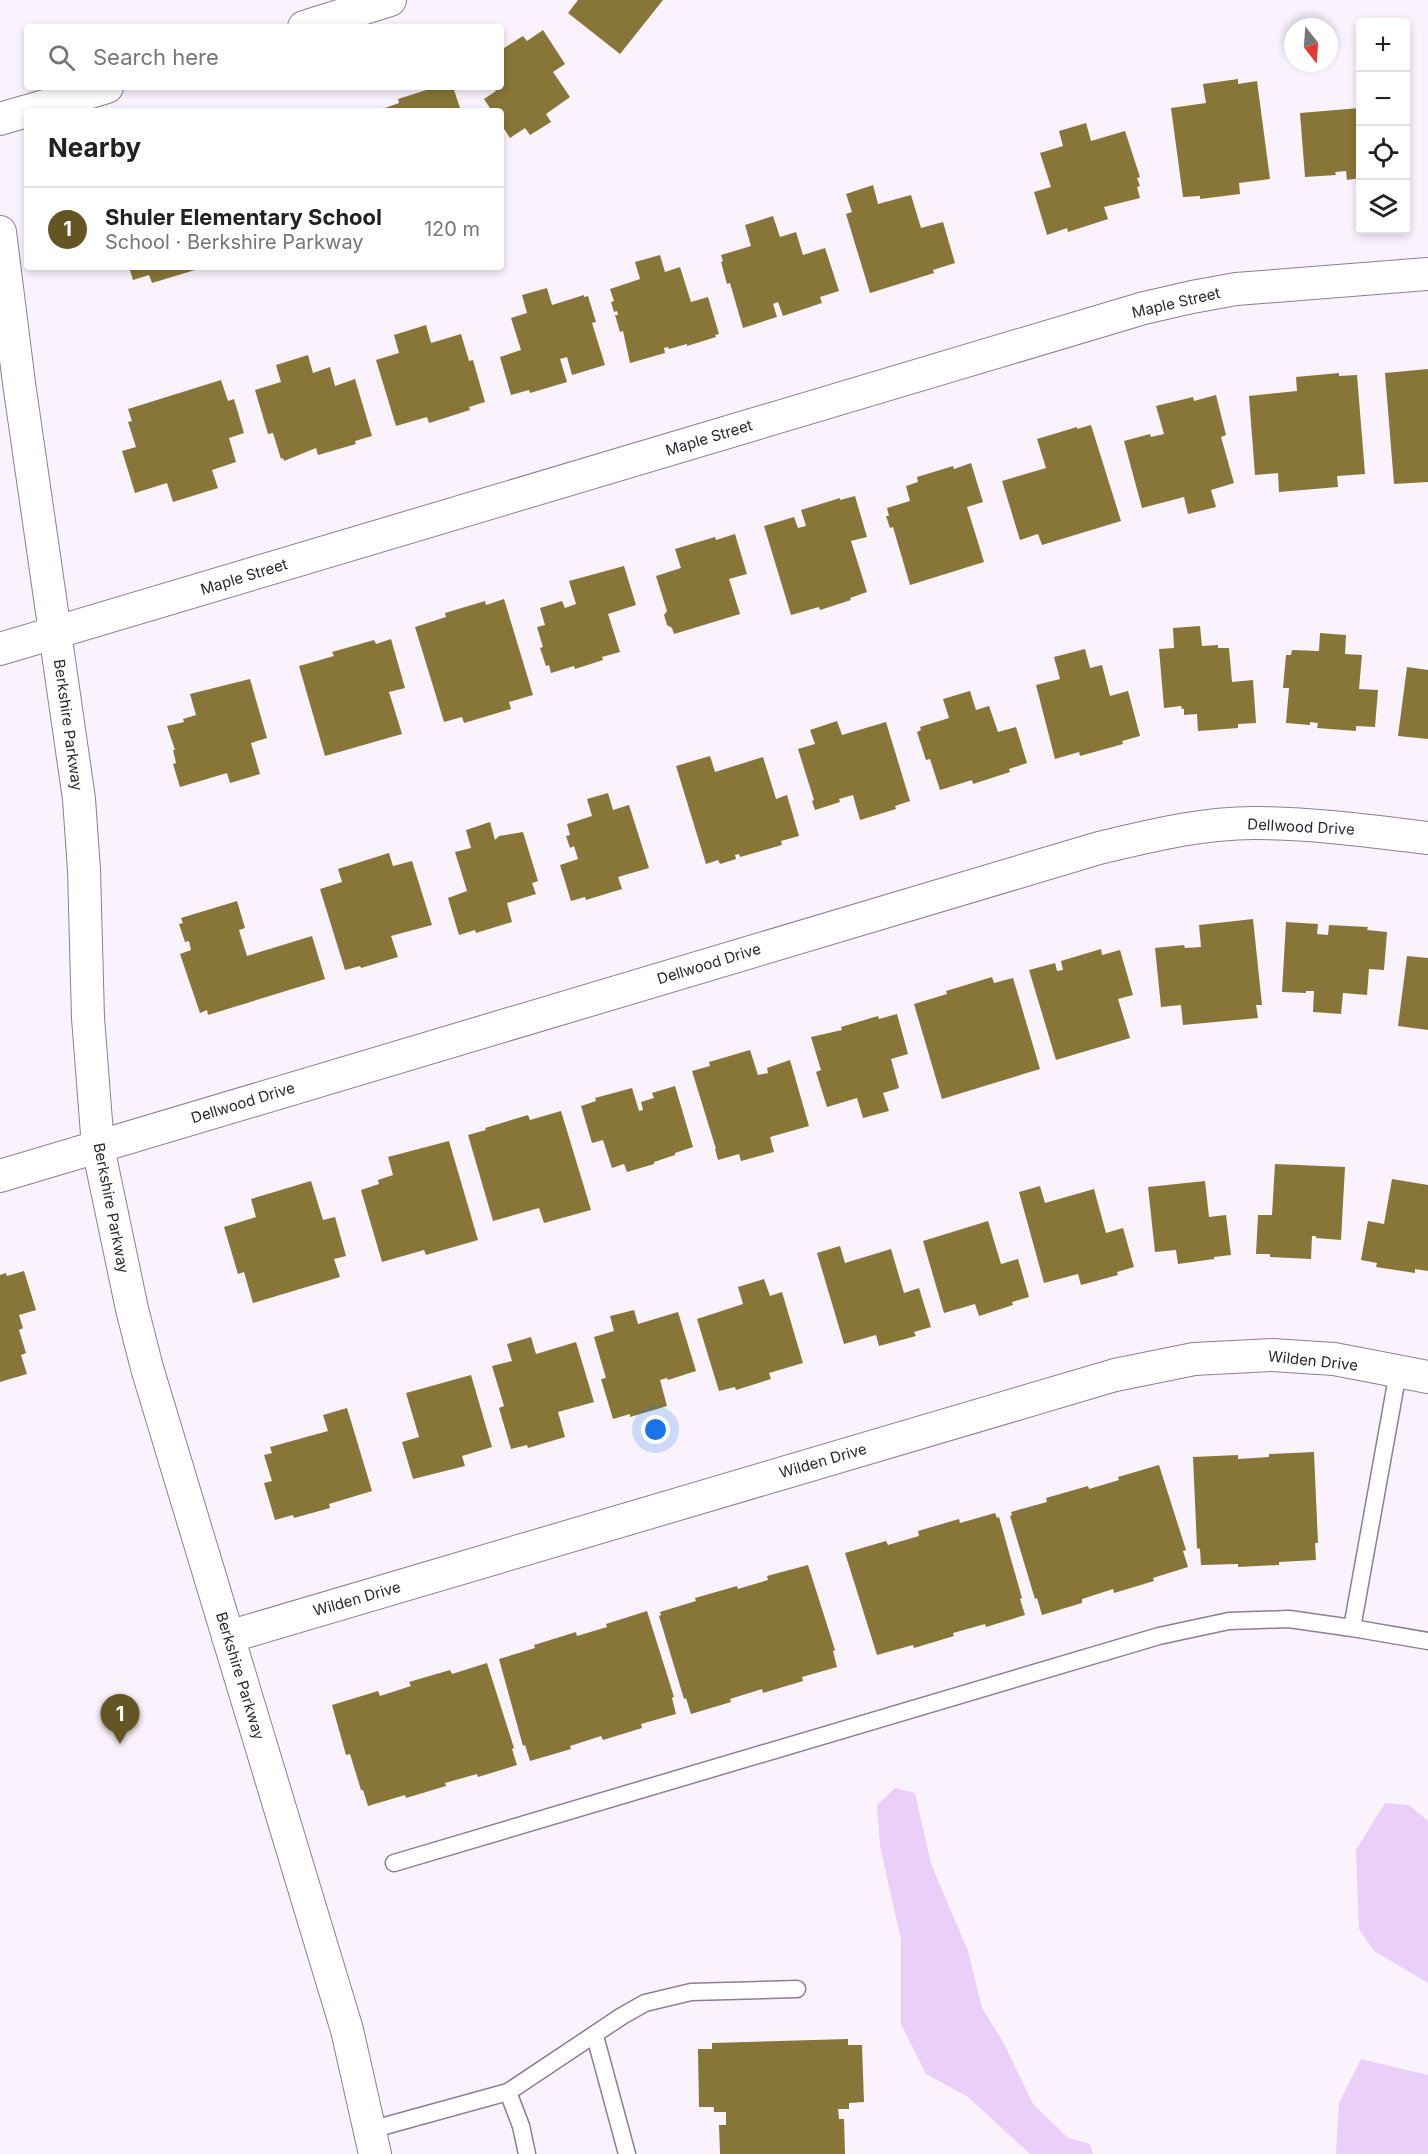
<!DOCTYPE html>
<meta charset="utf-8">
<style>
body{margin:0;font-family:Inter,sans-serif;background:#f6f6f6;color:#222}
.controls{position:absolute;right:18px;top:18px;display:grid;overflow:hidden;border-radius:6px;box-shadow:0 3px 9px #0003}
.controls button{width:54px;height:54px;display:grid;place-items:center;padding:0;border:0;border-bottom:2px solid #e0e0e0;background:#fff;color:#222;font:30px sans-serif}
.compass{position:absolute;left:1284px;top:18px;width:54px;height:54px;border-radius:50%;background:#fff;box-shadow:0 3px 9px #0003;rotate:163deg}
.you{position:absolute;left:656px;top:1430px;width:21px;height:21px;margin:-15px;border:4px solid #fff;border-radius:50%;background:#1a73e8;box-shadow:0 0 0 9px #1a73e833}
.badge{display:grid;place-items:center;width:39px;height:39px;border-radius:50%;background:#645623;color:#fff;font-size:20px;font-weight:700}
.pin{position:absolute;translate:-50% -50px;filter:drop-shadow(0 2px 3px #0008)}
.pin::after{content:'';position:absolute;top:32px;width:21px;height:18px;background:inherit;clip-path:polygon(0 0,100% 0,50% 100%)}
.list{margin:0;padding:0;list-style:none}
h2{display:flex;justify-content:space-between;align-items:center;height:78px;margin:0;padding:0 24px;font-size:26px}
h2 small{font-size:20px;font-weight:400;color:#767676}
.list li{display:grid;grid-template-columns:39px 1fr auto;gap:18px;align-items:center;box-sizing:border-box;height:84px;padding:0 24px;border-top:2px solid #e0e0e0}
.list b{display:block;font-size:22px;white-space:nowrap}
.list p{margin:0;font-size:20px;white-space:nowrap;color:#767676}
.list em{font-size:20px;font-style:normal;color:#767676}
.icon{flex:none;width:33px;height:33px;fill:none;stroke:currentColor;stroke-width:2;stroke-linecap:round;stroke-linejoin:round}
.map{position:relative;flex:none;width:1428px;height:2154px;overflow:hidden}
.search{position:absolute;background:#fff;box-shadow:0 3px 9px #0003;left:24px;top:24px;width:480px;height:66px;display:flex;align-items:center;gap:15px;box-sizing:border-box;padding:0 21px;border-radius:6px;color:#767676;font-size:22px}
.panel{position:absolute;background:#fff;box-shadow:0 3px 9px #0003;left:24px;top:108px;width:480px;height:162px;border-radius:6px}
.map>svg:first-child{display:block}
.green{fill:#eacff9}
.building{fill:#877637}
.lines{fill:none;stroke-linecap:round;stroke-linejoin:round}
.service-casing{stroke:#8d7d96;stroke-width:19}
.minor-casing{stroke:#8d7d96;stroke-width:34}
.service{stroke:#fff;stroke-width:16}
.minor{stroke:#fff;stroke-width:32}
.labels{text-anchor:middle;stroke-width:4.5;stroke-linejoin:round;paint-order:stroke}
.street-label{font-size:15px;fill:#2d2631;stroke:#fff}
</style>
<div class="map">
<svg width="1428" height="2154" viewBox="0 0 1428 2154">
<rect width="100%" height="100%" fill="#faf3fe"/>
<!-- green -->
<path class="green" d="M 895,1788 L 915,1793 L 931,1864 L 968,1951 L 982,2008 L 1003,2042 L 1033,2104 L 1068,2138 L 1090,2144 L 1093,2154 L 1030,2154 L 968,2097 L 926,2074 L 901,2024 L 901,1940 L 880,1846 L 877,1805 Z
M 1385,1803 L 1409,1805 L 1428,1821 L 1428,1983 L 1374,1951 L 1359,1929 L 1356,1850 Z
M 1361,2059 L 1428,2075 L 1428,2154 L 1336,2154 L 1339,2103 Z"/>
<!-- building -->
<path class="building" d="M 578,0 L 663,0 L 620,54 L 568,13 Z
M 543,30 L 565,64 L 553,72 L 570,97 L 546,114 L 551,122 L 530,135 L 525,128 L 510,138 L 501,124 L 501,111 L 492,111 L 484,99 L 496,91 L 493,87 L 501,87 L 501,70 L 503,69 L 501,65 L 501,50 L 523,36 L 527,41 Z
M 1238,79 L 1238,84 L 1257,81 L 1270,179 L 1239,183 L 1240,194 L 1200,199 L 1200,196 L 1183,197 L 1171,108 L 1206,103 L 1203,84 Z
M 436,87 L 453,87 L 461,111 L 386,111 L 385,108 L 399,103 L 398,99 Z
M 1360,108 L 1360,178 L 1347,180 L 1346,171 L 1335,172 L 1336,175 L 1305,177 L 1300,113 Z
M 1086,123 L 1091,141 L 1125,131 L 1140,177 L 1137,178 L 1140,186 L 1137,187 L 1140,198 L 1104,207 L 1108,219 L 1068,232 L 1067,228 L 1047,235 L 1034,192 L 1051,187 L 1040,153 L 1063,146 L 1059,131 Z
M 873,185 L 878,204 L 911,195 L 921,228 L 943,222 L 955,263 L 933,270 L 934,273 L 870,293 L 846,214 L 852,212 L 846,194 Z
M 773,216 L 780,237 L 796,232 L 803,255 L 825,248 L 839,291 L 820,297 L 822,303 L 783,316 L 778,302 L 773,304 L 777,317 L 743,328 L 730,283 L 727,284 L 721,262 L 723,261 L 721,255 L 751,246 L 745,225 Z
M 660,255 L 665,272 L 680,267 L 691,302 L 708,297 L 719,334 L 715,335 L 716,337 L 687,346 L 687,344 L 669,349 L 668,347 L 664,348 L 665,353 L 630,363 L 623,331 L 620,332 L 615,315 L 618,315 L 617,311 L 614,312 L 611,302 L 614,301 L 610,289 L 640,279 L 635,262 Z
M 129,267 L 194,267 L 195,270 L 152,283 L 149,275 L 133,280 Z
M 547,288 L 552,305 L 584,295 L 584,297 L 588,296 L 596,322 L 592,323 L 605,365 L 572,375 L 567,357 L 560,359 L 567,382 L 530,393 L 529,390 L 511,395 L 500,357 L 521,350 L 511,318 L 527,313 L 522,295 Z
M 426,325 L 431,343 L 461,334 L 469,361 L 473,360 L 485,402 L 469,407 L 470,410 L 429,423 L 427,417 L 396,426 L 376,360 L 399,353 L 394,335 Z
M 308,355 L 313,373 L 330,367 L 335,386 L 355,379 L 372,436 L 355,441 L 356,444 L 318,455 L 316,448 L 284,461 L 283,458 L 281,459 L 273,433 L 268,434 L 255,390 L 281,382 L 276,365 Z
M 1428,369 L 1428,482 L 1394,484 L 1385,373 Z
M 1339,373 L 1339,376 L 1357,375 L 1365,474 L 1337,476 L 1338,487 L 1279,492 L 1278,473 L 1255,475 L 1249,396 L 1297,391 L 1296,377 Z
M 221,380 L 228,401 L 234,399 L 244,433 L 229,438 L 236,462 L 212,470 L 218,488 L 173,502 L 167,483 L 135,493 L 122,451 L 136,447 L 128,422 L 132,421 L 128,409 Z
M 1216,395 L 1226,435 L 1221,437 L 1234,483 L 1211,490 L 1216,507 L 1188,514 L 1184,497 L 1142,508 L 1124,441 L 1150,434 L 1151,437 L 1164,434 L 1156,406 L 1193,397 L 1194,401 Z
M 1091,425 L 1121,521 L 1042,545 L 1038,534 L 1020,540 L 1002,481 L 1046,468 L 1037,439 L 1077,427 L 1077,429 Z
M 971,463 L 983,502 L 967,507 L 984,562 L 910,585 L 893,527 L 890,528 L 886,516 L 889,516 L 887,508 L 910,501 L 906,486 L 918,482 L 917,477 L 953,466 L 954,469 Z
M 855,496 L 867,537 L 851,541 L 867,592 L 850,598 L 851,600 L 820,610 L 819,607 L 791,615 L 764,526 L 794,517 L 798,528 L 806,526 L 801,510 L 840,498 L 840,500 Z
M 735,534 L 747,574 L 729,579 L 740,614 L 674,634 L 672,628 L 667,625 L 664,615 L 667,611 L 656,576 L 681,568 L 675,549 L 715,537 L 716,540 Z
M 624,566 L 636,605 L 608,614 L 620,652 L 602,657 L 603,660 L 575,669 L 574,666 L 551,673 L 549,665 L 546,666 L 540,648 L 543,647 L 537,627 L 545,625 L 540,608 L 562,601 L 565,608 L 576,604 L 569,581 Z
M 504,599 L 533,695 L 509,702 L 511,709 L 464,723 L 462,717 L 444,722 L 415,627 L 446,617 L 445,613 L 485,601 L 486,605 Z
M 1200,626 L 1202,646 L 1218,645 L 1218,648 L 1229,648 L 1232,682 L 1253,680 L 1256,723 L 1238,724 L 1238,728 L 1198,731 L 1197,714 L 1184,715 L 1184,709 L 1182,709 L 1181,706 L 1164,708 L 1159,649 L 1174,648 L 1173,628 Z
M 1320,633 L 1346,635 L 1345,654 L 1362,655 L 1359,689 L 1378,690 L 1375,727 L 1356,726 L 1356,731 L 1317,728 L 1318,723 L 1310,722 L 1310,725 L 1286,723 L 1289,688 L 1283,688 L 1286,655 L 1291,655 L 1292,650 L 1319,651 Z
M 391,639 L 405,688 L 389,692 L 402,734 L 325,756 L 299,666 L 334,656 L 332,652 L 374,640 L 376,644 Z
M 1085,649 L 1090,668 L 1102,665 L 1110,696 L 1128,691 L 1140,736 L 1122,741 L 1123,744 L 1080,756 L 1079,752 L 1055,759 L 1036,685 L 1060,679 L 1054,657 Z
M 1407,667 L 1428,670 L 1428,739 L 1398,736 Z
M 250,679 L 267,738 L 251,743 L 260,774 L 230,783 L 227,773 L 180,787 L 173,764 L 176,763 L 173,750 L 175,750 L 167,726 L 184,722 L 183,719 L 196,715 L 190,694 Z
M 970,691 L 976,710 L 989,706 L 998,732 L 1016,727 L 1027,763 L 1009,769 L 1010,772 L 973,784 L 972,780 L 940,790 L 930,759 L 926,760 L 917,732 L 921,730 L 920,727 L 949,718 L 943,699 Z
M 837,721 L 842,735 L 886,722 L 910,801 L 895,806 L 896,809 L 860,820 L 853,795 L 839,799 L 840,802 L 815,810 L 812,801 L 814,800 L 798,749 L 815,744 L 810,730 Z
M 710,756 L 715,772 L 763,757 L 776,799 L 787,795 L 799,836 L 781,841 L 782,845 L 740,857 L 739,854 L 735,855 L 736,859 L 720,864 L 718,860 L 706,864 L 676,766 Z
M 608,793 L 613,810 L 629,805 L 649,868 L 618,877 L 622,889 L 586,900 L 585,897 L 571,901 L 560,865 L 578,859 L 574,846 L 570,848 L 566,836 L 570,835 L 567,824 L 592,816 L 587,799 Z
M 490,822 L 495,840 L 499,836 L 523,832 L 538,881 L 532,883 L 536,894 L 507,903 L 512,922 L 476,933 L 475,930 L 459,935 L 448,898 L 467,891 L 455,852 L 471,848 L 466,830 Z
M 389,853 L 393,866 L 412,861 L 432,925 L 391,936 L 398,957 L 361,968 L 360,966 L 345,970 L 320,889 L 342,882 L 338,869 Z
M 237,901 L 245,928 L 239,930 L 247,956 L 312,936 L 325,979 L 208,1015 L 207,1010 L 200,1013 L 180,954 L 191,950 L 189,941 L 185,942 L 179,924 L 183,923 L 181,918 Z
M 1253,919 L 1262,1005 L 1256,1005 L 1258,1018 L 1183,1025 L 1181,1005 L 1161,1007 L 1155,948 L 1184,945 L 1185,948 L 1201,947 L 1199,925 Z
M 1286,922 L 1318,924 L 1317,934 L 1328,935 L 1329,925 L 1368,927 L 1367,930 L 1387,932 L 1384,970 L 1369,969 L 1367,995 L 1343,993 L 1341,1014 L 1313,1012 L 1314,991 L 1306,991 L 1306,993 L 1282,992 Z
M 1101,949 L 1102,955 L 1120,950 L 1133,995 L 1118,999 L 1130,1038 L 1056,1060 L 1029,970 L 1055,963 L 1057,971 L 1063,970 L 1061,961 Z
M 1407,956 L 1428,958 L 1428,1030 L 1398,1026 Z
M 992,977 L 994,983 L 1013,978 L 1040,1069 L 942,1099 L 914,1004 L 947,994 L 946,991 Z
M 897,1014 L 908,1054 L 891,1059 L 899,1088 L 883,1093 L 889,1111 L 863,1118 L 857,1098 L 827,1107 L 816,1072 L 821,1070 L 811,1037 L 842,1030 L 841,1027 L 878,1016 L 879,1019 Z
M 750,1050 L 758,1075 L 768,1073 L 767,1068 L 790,1060 L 809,1126 L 770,1137 L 774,1152 L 741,1161 L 739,1154 L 718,1160 L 715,1149 L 716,1149 L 692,1071 L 710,1066 L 709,1062 Z
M 675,1086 L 693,1147 L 675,1153 L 675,1155 L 654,1162 L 654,1164 L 627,1172 L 624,1164 L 612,1168 L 603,1140 L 592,1143 L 581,1106 L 596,1101 L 595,1098 L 632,1088 L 639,1111 L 643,1110 L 641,1102 L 654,1098 L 652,1093 Z
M 561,1111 L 591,1210 L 544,1223 L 539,1208 L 493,1221 L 468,1135 L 486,1130 L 485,1128 L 528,1115 L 530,1120 Z
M 449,1141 L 478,1240 L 426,1255 L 424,1250 L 382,1262 L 361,1190 L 379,1184 L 378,1180 L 393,1175 L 388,1157 Z
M 1275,1164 L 1345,1167 L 1341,1240 L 1316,1238 L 1316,1236 L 1312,1236 L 1311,1259 L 1270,1257 L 1270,1254 L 1256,1254 L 1258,1215 L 1272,1215 Z
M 1392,1179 L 1428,1185 L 1428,1271 L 1415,1269 L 1415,1273 L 1376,1267 L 1377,1263 L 1361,1260 L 1368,1221 L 1384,1224 Z
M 311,1181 L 323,1220 L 335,1217 L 346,1256 L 334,1259 L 340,1277 L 253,1303 L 244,1272 L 238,1274 L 224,1227 L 256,1217 L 251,1199 Z
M 1205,1181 L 1209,1217 L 1226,1215 L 1231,1255 L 1214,1257 L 1214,1259 L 1178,1264 L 1176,1250 L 1155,1252 L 1148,1187 Z
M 1040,1186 L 1045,1203 L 1094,1189 L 1106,1233 L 1123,1228 L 1134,1267 L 1117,1272 L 1118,1275 L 1081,1285 L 1078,1274 L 1044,1283 L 1019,1192 Z
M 988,1221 L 1001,1264 L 1018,1259 L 1029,1297 L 1012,1302 L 1013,1305 L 979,1316 L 975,1304 L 944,1313 L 923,1241 Z
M 840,1246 L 845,1263 L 891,1249 L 904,1293 L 919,1288 L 931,1327 L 914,1332 L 916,1336 L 879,1346 L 876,1335 L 844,1344 L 817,1253 Z
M 24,1271 L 36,1310 L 19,1315 L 23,1328 L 19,1330 L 26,1353 L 21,1355 L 27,1374 L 0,1382 L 0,1275 L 6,1273 L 7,1276 Z
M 764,1279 L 770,1296 L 782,1292 L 803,1363 L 769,1373 L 771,1379 L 736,1390 L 735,1387 L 719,1391 L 697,1319 L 743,1304 L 738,1287 Z
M 634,1310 L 638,1324 L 678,1312 L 696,1371 L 668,1380 L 667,1378 L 660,1380 L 667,1406 L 630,1417 L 630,1414 L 613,1419 L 601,1379 L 606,1378 L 594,1337 L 614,1331 L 610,1316 Z
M 531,1337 L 536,1354 L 576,1342 L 594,1402 L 558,1412 L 565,1437 L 528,1448 L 527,1445 L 511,1449 L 499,1408 L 504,1406 L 492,1366 L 512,1361 L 507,1344 Z
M 471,1375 L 492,1447 L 462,1456 L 465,1466 L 413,1479 L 402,1442 L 419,1437 L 406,1393 Z
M 347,1408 L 372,1491 L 329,1504 L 330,1508 L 294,1518 L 293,1515 L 275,1520 L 264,1483 L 272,1481 L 264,1455 L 272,1453 L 270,1447 L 328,1431 L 323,1415 Z
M 1314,1452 L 1318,1543 L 1315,1543 L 1316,1560 L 1279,1562 L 1279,1565 L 1238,1567 L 1238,1564 L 1201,1565 L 1200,1549 L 1197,1548 L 1193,1457 L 1238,1455 L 1238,1459 L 1269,1457 L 1269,1454 Z
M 1159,1465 L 1186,1550 L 1183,1551 L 1188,1567 L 1153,1578 L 1154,1581 L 1114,1593 L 1113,1589 L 1082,1599 L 1082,1603 L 1042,1615 L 1037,1598 L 1035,1599 L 1010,1516 L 1012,1515 L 1011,1512 L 1047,1502 L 1046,1498 L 1088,1486 L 1089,1489 L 1119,1480 L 1118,1477 Z
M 995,1513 L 997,1518 L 999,1517 L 1022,1598 L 1020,1599 L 1025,1615 L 986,1627 L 985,1624 L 953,1633 L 954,1636 L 914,1648 L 913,1645 L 877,1655 L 845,1553 L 886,1541 L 888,1545 L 919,1536 L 918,1531 L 959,1519 L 960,1523 Z
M 808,1565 L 835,1650 L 833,1651 L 837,1667 L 802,1677 L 803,1681 L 763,1693 L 762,1689 L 730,1699 L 731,1702 L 691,1714 L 686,1698 L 684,1699 L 659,1616 L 661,1615 L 660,1612 L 696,1601 L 695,1598 L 737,1586 L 738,1589 L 768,1580 L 767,1576 Z
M 647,1611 L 674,1697 L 672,1698 L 676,1714 L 641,1724 L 642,1728 L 603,1740 L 601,1736 L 570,1746 L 571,1749 L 530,1761 L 525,1745 L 523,1746 L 499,1659 L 535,1648 L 534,1645 L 576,1632 L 577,1636 L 607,1627 L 606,1624 Z
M 487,1663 L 514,1748 L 512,1749 L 517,1765 L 478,1777 L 477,1774 L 445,1783 L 446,1786 L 406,1798 L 405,1795 L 368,1806 L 363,1790 L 361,1790 L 350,1754 L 346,1755 L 332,1705 L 378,1691 L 380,1696 L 411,1686 L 409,1682 L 450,1670 L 452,1674 Z
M 848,2039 L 848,2045 L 862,2045 L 864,2102 L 849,2103 L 849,2109 L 838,2109 L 839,2119 L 844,2119 L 845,2154 L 720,2154 L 719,2125 L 726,2125 L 726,2112 L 714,2112 L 714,2107 L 699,2107 L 698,2049 L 712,2049 L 712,2043 Z"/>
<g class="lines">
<!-- service casing -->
<g class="service-casing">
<path id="service" d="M 1352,1628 L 1428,1641
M 394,1863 L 1159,1636 L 1229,1621 L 1289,1619 L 1352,1628 L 1398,1372
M 595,2036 L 627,2154
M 508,2092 L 622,2016 L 645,2003 L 691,1992 L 797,1989
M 370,2130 L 508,2092 L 521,2126 L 527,2154"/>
</g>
<!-- minor casing -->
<g class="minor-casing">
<path id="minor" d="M 304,27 L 390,0
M 28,111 L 107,87
M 0,119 L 27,111
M 0,232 L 19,383 L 79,799 L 84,870 L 88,1018 L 98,1147 L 132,1309 L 147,1368 L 347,2030 L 375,2154
M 0,649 L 1144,308 L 1192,297 L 1236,289 L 1428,274
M 0,1176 L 1099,848 C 1150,836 1201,823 1254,823 C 1312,823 1370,831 1428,838
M 228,1637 L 1115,1375 L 1194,1359 L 1272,1355 L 1334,1359 L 1428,1377"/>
</g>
<!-- service -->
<use href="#service" class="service"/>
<!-- minor -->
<use href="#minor" class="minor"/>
</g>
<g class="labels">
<!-- street labels -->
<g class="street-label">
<text transform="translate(1176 303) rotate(-13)" y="5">Maple Street</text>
<text transform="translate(709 438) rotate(-17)" y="5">Maple Street</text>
<text transform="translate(244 577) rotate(-17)" y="5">Maple Street</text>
<text transform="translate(68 725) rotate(82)" y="5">Berkshire Parkway</text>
<text transform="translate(1301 827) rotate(3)" y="5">Dellwood Drive</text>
<text transform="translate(709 964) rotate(-17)" y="5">Dellwood Drive</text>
<text transform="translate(243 1103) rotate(-17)" y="5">Dellwood Drive</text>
<text transform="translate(111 1208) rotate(79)" y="5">Berkshire Parkway</text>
<text transform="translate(1313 1361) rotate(6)" y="5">Wilden Drive</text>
<text transform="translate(823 1461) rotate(-16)" y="5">Wilden Drive</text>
<text transform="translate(357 1599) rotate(-16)" y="5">Wilden Drive</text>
<text transform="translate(240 1676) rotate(73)" y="5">Berkshire Parkway</text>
</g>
</g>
</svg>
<div class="controls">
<button>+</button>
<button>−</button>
<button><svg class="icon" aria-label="locate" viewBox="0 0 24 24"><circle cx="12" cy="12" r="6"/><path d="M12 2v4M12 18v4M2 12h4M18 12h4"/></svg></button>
<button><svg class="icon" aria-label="layers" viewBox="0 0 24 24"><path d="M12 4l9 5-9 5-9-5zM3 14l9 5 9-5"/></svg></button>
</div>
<svg class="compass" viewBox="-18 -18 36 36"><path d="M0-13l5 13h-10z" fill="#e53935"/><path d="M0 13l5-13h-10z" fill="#767676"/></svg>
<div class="you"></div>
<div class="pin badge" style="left:120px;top:1744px">1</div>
<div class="search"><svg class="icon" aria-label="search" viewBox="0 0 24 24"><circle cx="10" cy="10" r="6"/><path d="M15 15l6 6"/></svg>Search here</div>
<section class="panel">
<h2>Nearby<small></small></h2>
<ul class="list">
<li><span class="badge">1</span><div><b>Shuler Elementary School</b><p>School · Berkshire Parkway</p></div><em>120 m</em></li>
</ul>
</section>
</div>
